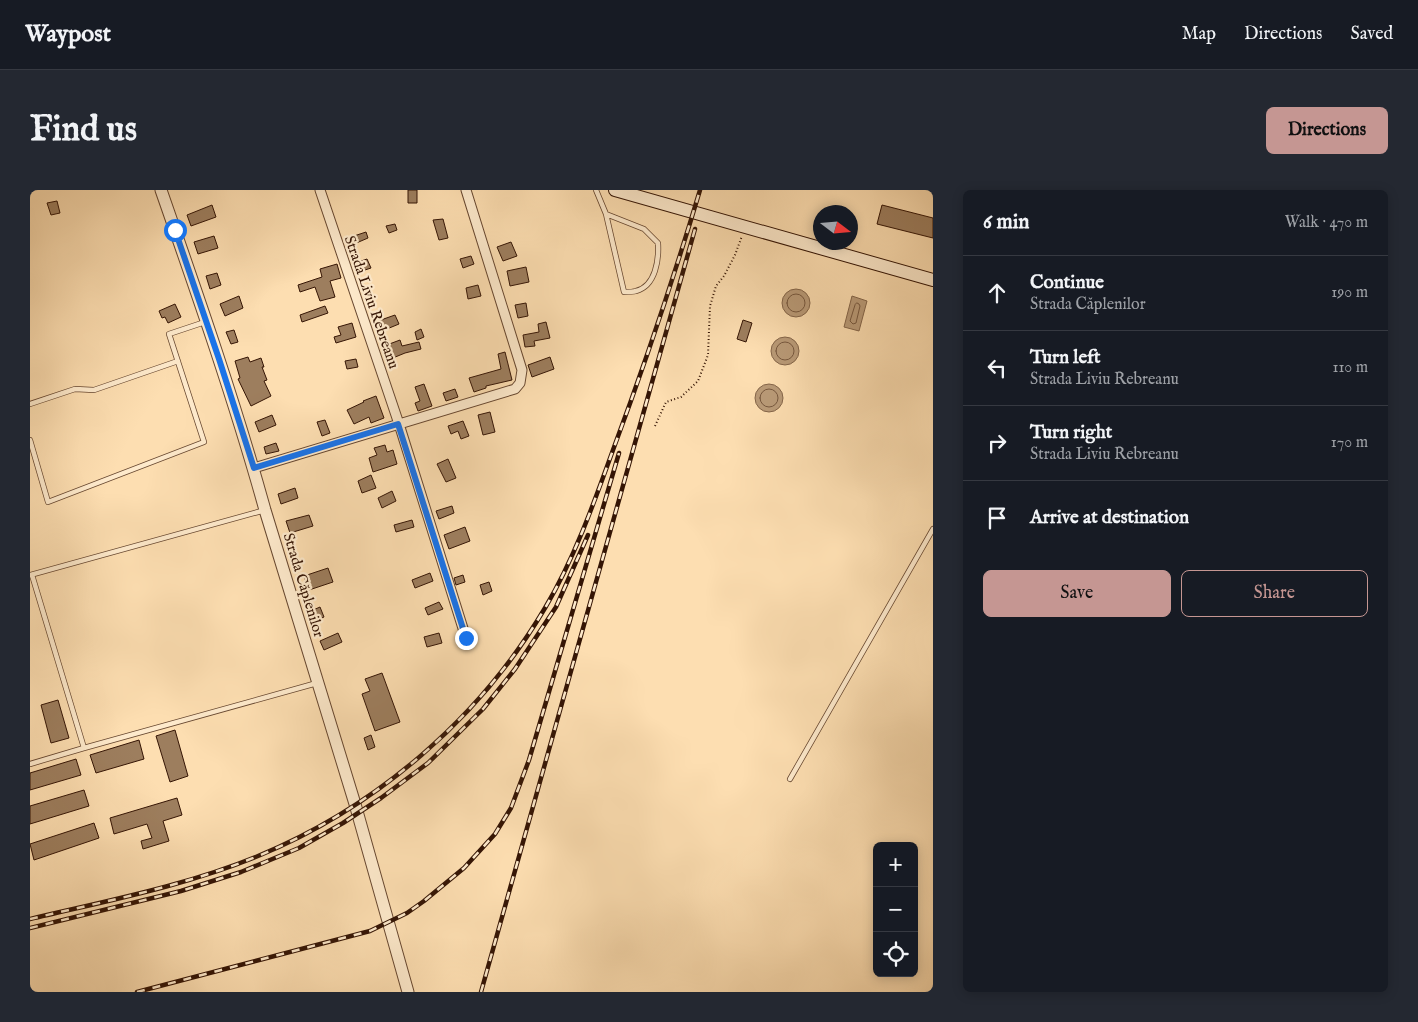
<!DOCTYPE html>
<meta charset="utf-8">
<style>
body{margin:0;font-family:"IM FELL English",serif;background:#242831;color:#f1f3f6}
.controls{position:absolute;right:15px;bottom:15px;display:grid;overflow:hidden;border-radius:8px;box-shadow:0 2px 12px #0003}
.controls button{width:45px;height:45px;display:grid;place-items:center;padding:0;border:0;border-bottom:1px solid #363941;background:#171b24;color:#f1f3f6;font:25px sans-serif}
.compass{position:absolute;left:783px;top:15px;width:45px;height:45px;border-radius:50%;background:#171b24;box-shadow:0 2px 12px #0003;rotate:106deg}
.stop{position:absolute;width:15px;height:15px;margin:-11px;border:4px solid #1a73e8;border-radius:50%;background:#fff}
.stop.end{background:#1a73e8;border-color:#fff;box-shadow:0 1px 5px #0008}
.list{margin:0;padding:0;list-style:none}
h2{display:flex;justify-content:space-between;align-items:center;height:65px;margin:0;padding:0 20px;font-size:21px}
h2 small{font-size:16px;font-weight:400;color:#9ea1a6}
.list li{display:grid;grid-template-columns:32px 1fr auto;gap:15px;align-items:center;box-sizing:border-box;height:75px;padding:0 20px;border-top:1px solid #363941}
.list b{display:block;font-size:19px;white-space:nowrap}
.list p{margin:0;font-size:16px;white-space:nowrap;color:#9ea1a6}
.list em{font-size:16px;font-style:normal;color:#9ea1a6}
.actions{display:flex;gap:10px;padding:15px 20px}
.actions a{flex:1;padding:11px 0;border:1px solid #c59692;border-radius:8px;text-align:center;font-size:18px;color:#c59692}
.actions .main{background:#c59692;color:#111}
.icon{flex:none;width:28px;height:28px;fill:none;stroke:currentColor;stroke-width:2;stroke-linecap:round;stroke-linejoin:round}
.map{position:relative;flex:none;width:903px;height:802px;overflow:hidden;border-radius:8px}
header{display:flex;align-items:center;gap:30px;box-sizing:border-box;height:70px;padding:0 25px;background:#171b24;border-bottom:1px solid #363941}
header strong{font-size:24px}
nav{display:flex;gap:28px;margin-inline-start:auto;font-size:18px}
.intro{display:flex;align-items:center;justify-content:space-between;box-sizing:border-box;height:120px;padding:0 30px}
h1{margin:0;font-size:35px}
.button{padding:12px 22px;border-radius:8px;background:#c59692;color:#111;font-size:18px;font-weight:700}
main{display:flex;gap:30px;padding:0 30px}
aside{flex:1;background:#171b24;border-radius:8px;box-shadow:0 2px 12px #0003}
.map>svg:first-child{display:block}
.water{fill:#b99a77;stroke:#846549}
.lines{fill:none;stroke-linecap:round;stroke-linejoin:round}
.shore{stroke:#77583e;stroke-width:1}
.building{fill:#9d7e5e;stroke:#351505}
.service-casing{stroke:#674730;stroke-width:6}
.minor-casing{stroke:#674730;stroke-width:11}
.tertiary-casing{stroke:#674730;stroke-width:13}
.secondary-casing{stroke:#351505;stroke-width:14}
.path{stroke:#351505;stroke-width:2;stroke-dasharray:1 2.5;stroke-linecap:butt}
.service{stroke:#feeacc;stroke-width:4.5}
.minor{stroke:#feeacc;stroke-width:9}
.tertiary{stroke:#feeacc;stroke-width:11}
.secondary{stroke:#feeacc;stroke-width:12}
.rail-casing{stroke:#351505;stroke-width:4.5}
.rail{stroke:#feeacc;stroke-width:2.5;stroke-dasharray:8;stroke-linecap:butt}
.route{stroke:#1a73e8;stroke-width:6}
.labels{text-anchor:middle;stroke-width:4.5;stroke-linejoin:round;paint-order:stroke}
.street-label{font-size:15px;fill:#351505;stroke:#feeacc}
</style>
<header>
<strong>Waypost</strong>
<nav><a>Map</a><a>Directions</a><a>Saved</a></nav>
</header>
<div class="intro"><h1>Find us</h1><a class="button">Directions</a></div>
<main>
<div class="map">
<svg width="903" height="802" viewBox="0 0 903 802">
<rect width="100%" height="100%" fill="#fddeb1"/>
<filter id="stains"><feTurbulence type="fractalNoise" baseFrequency=".004" numOctaves="4"/><feColorMatrix values="0 0 0 0 .2 0 0 0 0 .09 0 0 0 0 .02 0 0 0 .5 -.17"/></filter>
<radialGradient id="worn" r=".72"><stop offset=".6" stop-color="#630" stop-opacity="0"/><stop offset="1" stop-color="#630" stop-opacity=".3"/></radialGradient>
<!-- water -->
<path class="water" d="M752 113a14 14 0 1 1 28 0a14 14 0 1 1-28 0Z
M 822,106 L 837,111 L 829,141 L 814,137 Z
M741 161a14 14 0 1 1 28 0a14 14 0 1 1-28 0Z
M725 208a14 14 0 1 1 28 0a14 14 0 1 1-28 0Z"/>
<g class="lines">
<!-- shore -->
<path class="shore" d="M757 113a9 9 0 1 1 18 0a9 9 0 1 1-18 0Z
M 827,113 L 829,114 L 830,116 L 826,133 L 823,134 L 820,131 L 825,115 Z
M746 161a9 9 0 1 1 18 0a9 9 0 1 1-18 0Z
M730 208a9 9 0 1 1 18 0a9 9 0 1 1-18 0Z"/>
</g>
<!-- building -->
<path class="building" d="M 378,0 L 387,0 L 387,13 L 378,13 Z
M 27,11 L 30,23 L 21,25 L 17,13 Z
M 182,15 L 186,27 L 161,36 L 157,25 Z
M 852,15 L 903,28 L 903,48 L 847,34 Z
M 413,29 L 418,48 L 409,50 L 403,30 Z
M 365,34 L 367,40 L 359,43 L 356,36 Z
M 336,42 L 338,48 L 324,54 L 321,47 Z
M 184,46 L 188,58 L 168,64 L 164,52 Z
M 481,52 L 487,66 L 473,71 L 467,57 Z
M 441,66 L 444,74 L 433,78 L 430,69 Z
M 337,69 L 341,78 L 332,81 L 328,72 Z
M 307,74 L 311,88 L 300,91 L 305,107 L 290,111 L 285,97 L 270,102 L 268,95 L 292,87 L 290,79 Z
M 496,77 L 499,92 L 480,96 L 477,81 Z
M 187,83 L 191,95 L 180,99 L 176,86 Z
M 448,95 L 451,106 L 438,109 L 436,98 Z
M 209,106 L 213,118 L 195,126 L 190,114 Z
M 496,113 L 498,126 L 488,128 L 485,115 Z
M 145,114 L 151,127 L 138,133 L 135,127 L 132,128 L 129,121 Z
M 295,116 L 298,123 L 272,132 L 270,125 Z
M 365,125 L 369,134 L 352,141 L 348,131 Z
M 713,130 L 722,133 L 716,152 L 707,149 Z
M 516,132 L 520,148 L 504,151 L 505,156 L 495,157 L 493,145 L 509,142 L 508,134 Z
M 322,133 L 326,147 L 306,153 L 304,147 L 311,145 L 308,137 Z
M 391,139 L 394,147 L 387,150 L 385,142 Z
M 204,140 L 208,152 L 201,154 L 196,142 Z
M 370,150 L 372,156 L 389,152 L 391,159 L 375,163 L 358,170 L 354,156 Z
M 475,162 L 482,190 L 456,196 L 456,198 L 444,202 L 439,188 L 471,179 L 468,164 Z
M 218,167 L 220,172 L 231,168 L 234,177 L 232,177 L 237,190 L 234,191 L 241,206 L 221,216 L 208,189 L 210,188 L 205,171 Z
M 520,167 L 524,179 L 502,187 L 498,175 Z
M 326,169 L 328,177 L 317,179 L 315,171 Z
M 394,194 L 402,216 L 388,221 L 385,213 L 390,211 L 385,197 Z
M 425,199 L 428,207 L 416,211 L 413,203 Z
M 346,206 L 354,228 L 341,233 L 339,227 L 324,234 L 317,220 L 334,212 L 333,211 Z
M 460,222 L 465,242 L 453,245 L 448,225 Z
M 242,225 L 246,235 L 229,242 L 225,232 Z
M 295,230 L 300,243 L 292,246 L 287,232 Z
M 433,231 L 439,246 L 431,249 L 428,241 L 421,244 L 418,236 Z
M 246,253 L 249,261 L 236,264 L 234,257 Z
M 355,255 L 357,262 L 363,260 L 367,274 L 343,282 L 339,268 L 347,265 L 344,258 Z
M 418,269 L 426,288 L 416,292 L 407,274 Z
M 341,285 L 346,298 L 332,303 L 328,291 Z
M 265,298 L 268,308 L 251,314 L 248,304 Z
M 362,301 L 366,311 L 352,318 L 348,308 Z
M 422,316 L 424,323 L 409,329 L 406,321 Z
M 279,325 L 283,336 L 260,343 L 256,331 Z
M 382,330 L 384,337 L 366,342 L 364,335 Z
M 435,337 L 440,351 L 419,359 L 414,345 Z
M 298,378 L 303,392 L 279,400 L 274,386 Z
M 400,383 L 403,391 L 385,398 L 382,390 Z
M 433,385 L 435,392 L 426,395 L 424,388 Z
M 459,392 L 462,401 L 453,405 L 450,395 Z
M 409,412 L 413,419 L 398,425 L 395,418 Z
M 290,417 L 294,427 L 285,431 L 281,421 Z
M 308,443 L 312,452 L 294,460 L 290,451 Z
M 409,443 L 412,453 L 397,457 L 394,447 Z
M 352,483 L 370,532 L 345,541 L 332,504 L 340,501 L 335,489 Z
M 28,510 L 39,548 L 21,553 L 11,515 Z
M 145,540 L 158,586 L 140,592 L 126,546 Z
M 341,545 L 345,557 L 338,560 L 334,548 Z
M 109,550 L 114,569 L 66,583 L 60,565 Z
M 46,569 L 51,585 L 0,600 L 0,583 Z
M 54,600 L 59,616 L 0,634 L 0,616 Z
M 147,608 L 152,625 L 133,631 L 139,651 L 113,659 L 111,651 L 122,648 L 117,634 L 84,644 L 80,628 Z
M 64,633 L 69,648 L 4,670 L 0,654 Z"/>
<g class="lines">
<!-- service casing -->
<g class="service-casing">
<path id="service" d="M 566,0 L 576,24 L 594,102 C 598,102 603,102 606,101 C 626,96 629,69 628,53 L 614,39 L 576,24
M 0,214 L 45,199 L 64,200 L 148,171
M 0,250 L 18,312 L 174,252 L 139,144 L 175,132
M 0,385 L 235,320
M 2,385 L 54,558
M 0,574 L 54,558 L 287,493
M 760,589 L 903,339"/>
</g>
<!-- minor casing -->
<g class="minor-casing">
<path id="minor" d="M 290,0 L 369,234 L 436,448
M 224,278 L 485,199 L 490,193 L 492,180 L 436,0"/>
</g>
<!-- tertiary casing -->
<g class="tertiary-casing">
<path id="tertiary" d="M 131,0 C 168,106 205,212 235,320 L 325,614 L 378,802"/>
</g>
<!-- secondary casing -->
<g class="secondary-casing">
<path id="secondary" d="M 585,0 L 903,90"/>
</g>
<!-- path -->
<path class="path" d="M 625,236 L 636,212 L 651,207 L 668,191 L 678,165 L 680,116 L 686,96 L 694,86 L 705,65 L 712,46"/>
<!-- service -->
<use href="#service" class="service"/>
<!-- minor -->
<use href="#minor" class="minor"/>
<!-- tertiary -->
<use href="#tertiary" class="tertiary"/>
<!-- secondary -->
<use href="#secondary" class="secondary"/>
<!-- rail casing -->
<g class="rail-casing">
<path id="rail" d="M 0,729 C 76,711 155,696 228,666 C 347,617 450,528 515,418 C 544,369 564,313 583,260 C 615,174 644,87 670,0
M 0,738 L 151,701 L 211,682 L 269,658 L 313,633 L 351,608 L 398,573 L 453,519 L 485,479 L 526,417 L 558,345
M 107,802 L 340,741 L 377,723 L 394,711 L 434,678 L 465,644 L 481,618 L 499,570 L 589,263
M 451,802 L 665,39"/>
</g>
<!-- rail -->
<use href="#rail" class="rail"/>
</g>
<g class="lines">
<!-- route -->
<path class="route" d="M 145,40 L 189,169 L 224,278 L 368,234 L 436,448"/>
</g>
<g class="labels">
<!-- street labels -->
<g class="street-label">
<text transform="translate(342 112) rotate(71)" y="5">Strada Liviu Rebreanu</text>
<text transform="translate(274 395) rotate(73)" y="5">Strada Căplenilor</text>
</g>
</g>
<rect width="100%" height="100%" filter="url(#stains)"/>
<rect width="100%" height="100%" fill="url(#worn)"/>
</svg>
<div class="controls">
<button>+</button>
<button>−</button>
<button><svg class="icon" aria-label="locate" viewBox="0 0 24 24"><circle cx="12" cy="12" r="6"/><path d="M12 2v4M12 18v4M2 12h4M18 12h4"/></svg></button>
</div>
<svg class="compass" viewBox="-18 -18 36 36"><path d="M0-13l5 13h-10z" fill="#e53935"/><path d="M0 13l5-13h-10z" fill="#9ea1a6"/></svg>
<div class="stop" style="left:145px;top:40px"></div>
<div class="stop end" style="left:436px;top:448px"></div>
</div>
<aside>
<h2>6 min<small>Walk · 470 m</small></h2>
<ul class="list">
<li><svg class="icon" aria-label="ahead" viewBox="0 0 24 24"><path d="M12 20V5M6 11l6-6 6 6"/></svg><div><b>Continue</b><p>Strada Căplenilor</p></div><em>190 m</em></li>
<li><svg class="icon" aria-label="left" viewBox="0 0 24 24"><path d="M17 20v-9H6M10 6l-5 5 5 5"/></svg><div><b>Turn left</b><p>Strada Liviu Rebreanu</p></div><em>110 m</em></li>
<li><svg class="icon" aria-label="right" viewBox="0 0 24 24"><path d="M7 20v-9h11M14 6l5 5-5 5"/></svg><div><b>Turn right</b><p>Strada Liviu Rebreanu</p></div><em>170 m</em></li>
<li><svg class="icon" aria-label="arrive" viewBox="0 0 24 24"><path d="M6 21V4h12l-3 4 3 4H6"/></svg><div><b>Arrive at destination</b></div></li>
</ul>
<div class="actions"><a class="main">Save</a><a>Share</a></div>
</aside>
</main>
